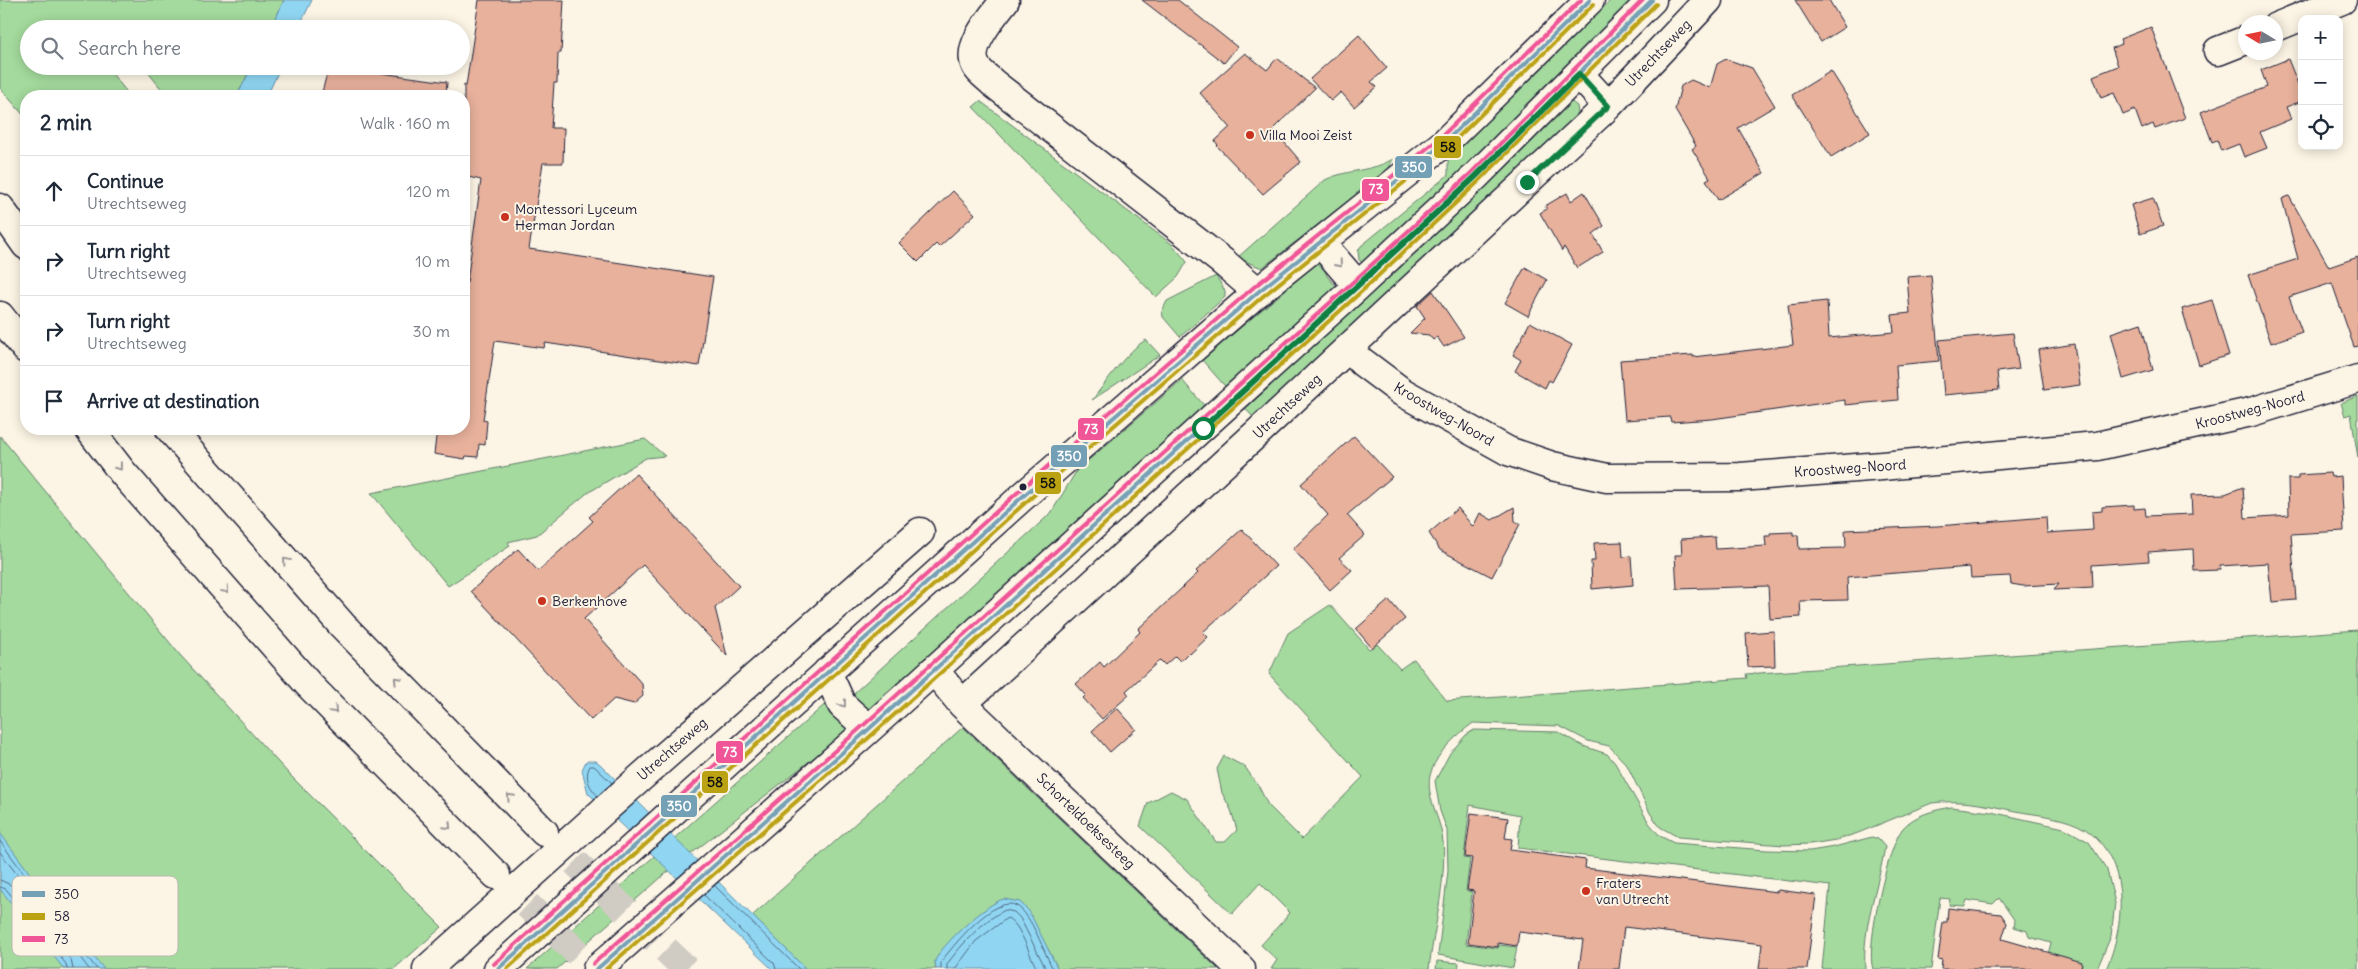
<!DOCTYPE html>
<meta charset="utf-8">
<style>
body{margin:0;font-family:Delius,sans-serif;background:#f2f2f3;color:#1f2937}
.controls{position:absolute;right:15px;top:15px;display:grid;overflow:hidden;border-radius:10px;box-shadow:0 2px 12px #0003}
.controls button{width:45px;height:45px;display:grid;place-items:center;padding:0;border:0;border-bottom:1px solid #e0e1e3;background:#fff;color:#1f2937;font:25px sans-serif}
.compass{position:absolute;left:2238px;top:15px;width:45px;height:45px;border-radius:50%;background:#fff;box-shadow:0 2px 12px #0003;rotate:280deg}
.stop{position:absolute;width:15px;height:15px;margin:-11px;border:4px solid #0b8043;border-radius:50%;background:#fff}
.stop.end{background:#0b8043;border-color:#fff;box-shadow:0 1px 5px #0008}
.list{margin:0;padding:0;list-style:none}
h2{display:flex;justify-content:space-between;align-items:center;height:65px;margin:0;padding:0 20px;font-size:21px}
h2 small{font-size:16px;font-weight:400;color:#747a83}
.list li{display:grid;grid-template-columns:32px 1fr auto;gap:15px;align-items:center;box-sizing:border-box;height:70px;padding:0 20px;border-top:1px solid #e0e1e3}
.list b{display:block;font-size:19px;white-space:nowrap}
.list p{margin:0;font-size:16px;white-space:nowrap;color:#747a83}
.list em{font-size:16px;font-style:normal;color:#747a83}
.icon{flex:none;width:28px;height:28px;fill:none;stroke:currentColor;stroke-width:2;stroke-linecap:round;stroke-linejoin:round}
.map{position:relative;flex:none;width:2358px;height:969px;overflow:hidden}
.search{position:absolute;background:#fff;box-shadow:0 2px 12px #0003;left:20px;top:20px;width:450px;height:55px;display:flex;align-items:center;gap:12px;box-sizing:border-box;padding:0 18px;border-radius:28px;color:#747a83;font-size:19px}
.panel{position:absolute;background:#fff;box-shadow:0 2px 12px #0003;left:20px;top:90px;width:450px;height:345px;border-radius:20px}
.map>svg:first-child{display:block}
.green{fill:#a4da9d;stroke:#637e6c}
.water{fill:#90d6f2;stroke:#648ea9}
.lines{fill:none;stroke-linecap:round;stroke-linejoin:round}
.shore{stroke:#4e6a84;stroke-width:1}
.building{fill:#e7b19c;stroke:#22223b}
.highway-tunnel{stroke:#d0cbc3;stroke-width:28;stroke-dasharray:28 14;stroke-linecap:butt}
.minor-casing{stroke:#22223b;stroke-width:31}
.major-casing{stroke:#22223b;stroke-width:31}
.highway-casing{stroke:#22223b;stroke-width:31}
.minor{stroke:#fcf5e5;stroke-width:28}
.major{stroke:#fcf5e5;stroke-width:28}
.highway{stroke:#fcf5e5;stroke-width:28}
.bus-1-casing{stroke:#fcf5e5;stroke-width:8}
.bus-2-casing{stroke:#fcf5e5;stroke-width:8}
.bus-3-casing{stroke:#fcf5e5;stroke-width:8}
.bus-1{stroke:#74a0b6;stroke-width:4}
.bus-2{stroke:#bba212;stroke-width:4}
.bus-3{stroke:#ef5597;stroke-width:4}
.oneway{stroke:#9a9698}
.route{stroke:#0b8043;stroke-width:6}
.poi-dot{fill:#c8321e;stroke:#fcf5e5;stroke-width:2}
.bus-dot{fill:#22223b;stroke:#fcf5e5;stroke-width:2}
.labels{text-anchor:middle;stroke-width:4;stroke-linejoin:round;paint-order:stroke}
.street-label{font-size:14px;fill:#22223b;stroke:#fcf5e5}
.poi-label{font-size:14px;fill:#22223b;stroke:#fcf5e5;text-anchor:start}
.key{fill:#fcf5e5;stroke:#bbb6b2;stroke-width:1}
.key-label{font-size:14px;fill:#22223b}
.line-badge{stroke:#fcf5e5;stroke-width:2}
.badge-label{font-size:14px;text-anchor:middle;font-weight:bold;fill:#fff}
.pale-badge-label{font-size:14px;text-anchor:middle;font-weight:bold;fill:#111}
</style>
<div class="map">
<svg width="2358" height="969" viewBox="0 0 2358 969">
<rect width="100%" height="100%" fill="#fcf5e5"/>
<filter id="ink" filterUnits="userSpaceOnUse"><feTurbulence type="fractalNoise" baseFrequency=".02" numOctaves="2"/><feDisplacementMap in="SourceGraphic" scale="10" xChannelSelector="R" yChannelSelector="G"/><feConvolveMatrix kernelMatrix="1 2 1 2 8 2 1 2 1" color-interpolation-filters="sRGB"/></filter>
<g filter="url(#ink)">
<!-- green -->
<path class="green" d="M 0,0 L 284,0 L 271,29 L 115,29 L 112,23 L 101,29 L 29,29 L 29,66 L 106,66 L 130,96 L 26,96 L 26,118 L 0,88 Z
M 1611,0 L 1642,0 L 1364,264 L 1359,260 L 1358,251 L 1361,246 L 1448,175 L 1448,157 Z
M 143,66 L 252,66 L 237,96 L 167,96 Z
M 1568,99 L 1577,106 L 1578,113 L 1573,121 L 1258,416 L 1252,416 L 1241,404 L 1353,297 L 1373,291 L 1402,266 L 1407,247 Z
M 980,101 L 1173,245 L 1187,262 L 1178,277 L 1156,297 L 973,107 Z
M 1393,159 L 1388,170 L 1262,268 L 1237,258 L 1325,180 C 1347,169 1372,172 1393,159 Z
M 1321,260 L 1327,276 L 1337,287 L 1230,392 L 1202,360 Z
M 1216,276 L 1225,291 L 1225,297 L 1180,337 L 1163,317 L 1162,311 L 1167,301 Z
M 1146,340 L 1160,355 L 1092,400 C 1106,383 1127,350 1146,340 Z
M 1182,380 L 1209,411 L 870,710 L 861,709 L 853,698 L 855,692 L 1051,513 L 1077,470 Z
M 2358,396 L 2358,458 L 2351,414 L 2345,416 L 2341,403 Z
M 0,436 L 180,655 L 288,773 L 442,927 L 394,969 L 0,969 Z
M 645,439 L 665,456 L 646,458 L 586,494 L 537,535 L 508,542 L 510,546 L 448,586 L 371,493 Z
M 1330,605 L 1369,649 L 1377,644 L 1400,669 L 1414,659 L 1447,701 L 1747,678 L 1746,674 L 2358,630 L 2358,969 L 2106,969 C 2125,926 2131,860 2085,829 C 2066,817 2037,815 2015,811 C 1987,805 1961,799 1932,803 L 1858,833 L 1836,840 L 1810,844 L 1784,845 L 1678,837 L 1660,827 L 1650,813 L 1627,765 L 1609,746 L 1588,741 L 1559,726 L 1473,723 C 1456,736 1438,751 1431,772 C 1424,793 1439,815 1442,835 C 1449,871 1433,932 1429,969 L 1271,969 L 1277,960 L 1261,945 L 1290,913 L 1260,883 L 1232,914 L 1140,826 L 1148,803 L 1171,791 L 1187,799 L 1216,842 L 1225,842 L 1237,830 L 1231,810 L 1222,793 L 1217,769 L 1224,756 L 1245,767 L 1259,787 L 1268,805 L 1302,839 L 1363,777 L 1269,674 L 1288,633 Z
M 831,699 C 832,711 835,722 848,725 L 848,731 L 664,875 L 557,969 L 527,969 Z
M 963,727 L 1218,969 L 1058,969 L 1048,949 L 947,945 L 935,962 L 936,969 L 806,969 L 752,916 Z
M 1474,730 L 1558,732 L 1583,746 L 1607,754 L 1615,763 L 1649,823 L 1660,836 L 1674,843 L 1767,850 L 1810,851 L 1834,847 L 1872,837 L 1878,839 L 1885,847 C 1878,888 1862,927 1865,969 L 1822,969 L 1830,886 L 1518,848 L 1520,815 L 1470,805 L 1464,858 L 1470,859 L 1466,891 L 1472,892 L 1466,944 L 1498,948 L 1499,945 L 1517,947 L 1513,968 L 1438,955 L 1448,871 L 1447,830 L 1440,811 L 1435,781 L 1450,753 L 1466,735 Z
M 1951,807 L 1991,812 L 2064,828 L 2089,842 L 2107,870 L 2115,903 L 2111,936 L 2097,969 L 2044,969 L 2051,943 L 2029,937 L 2027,931 L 2014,927 L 2015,921 L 1999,898 L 1993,904 L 1967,900 L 1965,906 L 1949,905 L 1950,899 L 1940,898 L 1931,969 L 1873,969 C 1865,948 1888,845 1903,828 C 1914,815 1935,810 1951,807 Z
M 1437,961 L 1459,963 L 1458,969 L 1436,969 Z"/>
<!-- water -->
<path class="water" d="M 284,0 L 312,0 L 298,29 L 271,29 Z
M 252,66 L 281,66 L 267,96 L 237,96 Z
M 586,761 L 596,761 L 600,764 L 806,969 L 772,969 L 588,793 L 582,770 Z
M 0,833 L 77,937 L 104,969 L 64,969 L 0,889 Z
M 1004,899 L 1020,902 L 1029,911 L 1058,969 L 936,969 C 936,967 935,964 935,961 C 940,946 988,902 1004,899 Z"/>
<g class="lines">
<!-- shore -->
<path class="shore" d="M 598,796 C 589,787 584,777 590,766 L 594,766 L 612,783
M 0,841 L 73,940 L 97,969
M 0,852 L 89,969
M 0,880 L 11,885 L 71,960 L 73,969
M 714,885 L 799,969
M 0,887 L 6,889 L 66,964 L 67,969
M 704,895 L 774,963 L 776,969
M 941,969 L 941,962 C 952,947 995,893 1017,906 C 1032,915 1044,953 1053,969
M 947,969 L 947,964 C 963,943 982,921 1005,910 L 1014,912 L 1020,918 L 1046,969
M 955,969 L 976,941 L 1007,918 C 1020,922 1030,957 1037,969"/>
</g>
<!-- building -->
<path class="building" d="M 479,0 L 564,0 L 561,53 L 558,53 L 557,83 L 554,83 L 551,128 L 564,128 L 563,163 L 543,163 L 529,249 L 713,277 L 699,366 L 545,343 L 544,348 L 495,341 L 483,420 L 487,421 L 485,445 L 479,444 L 478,457 L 466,456 L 465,459 L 434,454 L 437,429 L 464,429 L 464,282 L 467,282 L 481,180 L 464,176 L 464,85 L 466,86 Z
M 1142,0 L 1178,0 L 1237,47 L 1224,63 Z
M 1795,0 L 1829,0 L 1845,27 L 1821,42 Z
M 2151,27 L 2185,118 L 2155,129 L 2153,124 L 2142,129 L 2135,110 L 2123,115 L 2114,93 L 2101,98 L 2093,76 L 2118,66 L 2112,48 L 2122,44 L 2120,39 Z
M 1359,35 L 1387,68 L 1371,82 L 1377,87 L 1354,107 L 1341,92 L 1331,101 L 1310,79 Z
M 1245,53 L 1267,70 L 1277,58 L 1315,88 L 1273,129 L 1301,162 L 1263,194 L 1217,146 L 1218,145 L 1215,141 L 1230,127 L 1200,93 Z
M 1726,59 L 1752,68 L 1775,106 L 1738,128 L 1764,173 L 1718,200 L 1706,180 L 1710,178 L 1692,149 L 1696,146 L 1675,110 L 1681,86 L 1691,80 L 1710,88 L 1717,64 Z
M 2288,59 L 2302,94 L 2302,101 L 2286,107 L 2291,119 L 2260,132 L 2267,148 L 2244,157 L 2239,144 L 2221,151 L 2217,140 L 2212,142 L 2201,112 L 2267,87 L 2261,70 Z
M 329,66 L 447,82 L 446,96 L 321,96 Z
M 1831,71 L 1870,133 L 1831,157 L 1792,95 Z
M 953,191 L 975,214 L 939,247 L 936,244 L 918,262 L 899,243 Z
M 1584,192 L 1604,226 L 1593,234 L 1603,252 L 1577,268 L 1564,247 L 1562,251 L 1540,213 L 1547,209 L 1545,206 L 1567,193 L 1571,201 Z
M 2289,196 L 2329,267 L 2358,257 L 2358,346 L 2354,347 L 2332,283 L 2289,297 L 2302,332 L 2271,343 L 2248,275 L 2298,259 L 2282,199 Z
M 2153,198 L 2163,226 L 2140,234 L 2131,205 Z
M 1525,267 L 1547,280 L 1528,316 L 1505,303 Z
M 1931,275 L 1939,361 L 1896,365 L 1898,400 L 1845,405 L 1845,400 L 1712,419 L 1671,422 L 1670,417 L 1625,420 L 1620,360 L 1693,355 L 1693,357 L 1793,345 L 1788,305 L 1827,301 L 1829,338 L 1894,332 L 1892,315 L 1910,313 L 1907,277 Z
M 1433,291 L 1464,337 L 1444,347 L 1437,337 L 1433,340 L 1429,335 L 1410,333 L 1425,318 L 1417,306 Z
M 2212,300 L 2229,355 L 2199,365 L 2182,309 Z
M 1530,322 L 1572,345 L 1552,382 L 1549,380 L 1545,388 L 1515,371 L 1521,360 L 1513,355 Z
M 2141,323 L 2153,370 L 2123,379 L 2111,333 Z
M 2013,333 L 2019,369 L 1997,372 L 1999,390 L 1944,395 L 1939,340 Z
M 2074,344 L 2080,385 L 2044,390 L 2038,350 Z
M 1354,436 L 1392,477 L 1347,515 L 1365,535 L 1339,558 L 1352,570 L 1330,590 L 1293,549 L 1328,515 L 1301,484 Z
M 2330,473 L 2331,477 L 2341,476 L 2344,531 L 2291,534 L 2296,600 L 2272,602 L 2268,563 L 2220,566 L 2220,570 L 2194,571 L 2193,549 L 2148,552 L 2149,561 L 2092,565 L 2093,588 L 2054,590 L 2059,584 L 2023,586 L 2011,584 L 2010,576 L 1971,578 L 1970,567 L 1847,577 L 1848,600 L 1800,601 L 1801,617 L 1770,619 L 1768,586 L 1677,589 L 1675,555 L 1682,555 L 1681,539 L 1715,537 L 1716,549 L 1766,546 L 1765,536 L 1770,536 L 1770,533 L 1793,532 L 1793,535 L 1798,535 L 1799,549 L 1844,548 L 1846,546 L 1845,530 L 1938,526 L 2046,517 L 2047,533 L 2093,530 L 2092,512 L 2102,511 L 2102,507 L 2134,505 L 2134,509 L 2145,508 L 2146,516 L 2192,514 L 2191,495 L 2225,494 L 2243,487 L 2245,518 L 2289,515 L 2288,479 L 2298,479 L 2298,475 Z
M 636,474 L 739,586 L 715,608 L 727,656 L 643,565 L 584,619 L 642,684 L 643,696 L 634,704 L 614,699 L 591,720 L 471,591 L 518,549 L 538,571 L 593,521 L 589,517 Z
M 1514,507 L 1515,521 L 1520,524 L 1492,577 L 1440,550 L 1429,533 L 1458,508 L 1473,527 L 1480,513 L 1492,520 Z
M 1242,529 L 1276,566 L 1203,632 L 1208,637 L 1190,654 L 1189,652 L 1180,661 L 1175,656 L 1165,665 L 1160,660 L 1126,691 L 1129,695 L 1102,719 L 1083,698 L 1086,695 L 1076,684 L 1100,662 L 1104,667 L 1140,632 L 1138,629 L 1198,573 L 1196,571 Z
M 1622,542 L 1623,557 L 1631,556 L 1633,585 L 1592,589 L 1591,561 L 1595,561 L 1594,543 Z
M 1389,600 L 1405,619 L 1372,648 L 1356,629 Z
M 1774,631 L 1775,666 L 1748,667 L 1746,633 Z
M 1117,708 L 1136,729 L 1110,752 L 1092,731 Z
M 1471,813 L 1508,818 L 1505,838 L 1512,839 L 1510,850 L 1586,860 L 1585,868 L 1777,892 L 1778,890 L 1816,895 L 1807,969 L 1759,969 L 1762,944 L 1624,927 L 1619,969 L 1579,969 L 1583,940 L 1519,932 L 1517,946 L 1498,943 L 1498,947 L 1468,943 L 1474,891 L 1467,890 L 1472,858 L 1465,857 Z
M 1948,908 L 2001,914 L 2007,923 L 2002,939 L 2082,962 L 2081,969 L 1941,969 L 1942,960 L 1938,959 L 1943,922 L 1947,922 Z"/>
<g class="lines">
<!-- highway-tunnel -->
<path class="highway-tunnel" d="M 545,833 L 686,969
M 497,876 L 594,969"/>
<!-- minor casing -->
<g class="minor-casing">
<path id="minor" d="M 1005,0 C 994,15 965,46 976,66 C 980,73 988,78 993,83 L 1223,262 L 1258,292
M 2276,27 L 2342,0
M 2218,51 L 2246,40
M 1579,74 L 1608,106
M 1362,362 L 1402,392 L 1508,451 L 1552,466 L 1607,478 L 1740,477 L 1882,466 L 2097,446 L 2251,412 L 2358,379
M 934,670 L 962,704 L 1241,969
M 962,704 L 1255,435 L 1608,106 L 1708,0
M 427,969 L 630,787 L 920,532"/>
</g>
<!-- major casing -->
<g class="major-casing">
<path id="major" d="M 1320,242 L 1358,286
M 827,672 L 842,705 L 869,729
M 498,969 L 1021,498 L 1258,292 L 1444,143 L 1590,0
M 597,969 L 869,729 L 1358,286 L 1475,177 L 1652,0"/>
</g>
<!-- highway casing -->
<g class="highway-casing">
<path id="highway" d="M 0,208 L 26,245
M 0,316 L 26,349
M 89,429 L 123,473 L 309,685 L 496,875
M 170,429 L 342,625 L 544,832"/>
</g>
<!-- minor -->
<use href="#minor" class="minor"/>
<!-- major -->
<use href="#major" class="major"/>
<!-- highway -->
<use href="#highway" class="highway"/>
<!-- bus-1 casing -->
<g class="bus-1-casing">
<path id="bus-1" d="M 498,969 L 1021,498 L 1258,292 L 1444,143 L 1590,0
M 597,969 L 869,729 L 1358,286 L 1475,177 L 1652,0"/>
</g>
<!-- bus-2 casing -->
<g class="bus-2-casing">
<path id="bus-2" d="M 507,969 L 1025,503 L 1262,297 L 1448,147 L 1594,4
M 606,969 L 873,734 L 1362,291 L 1479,181 L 1656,4"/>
</g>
<!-- bus-3 casing -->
<g class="bus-3-casing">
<path id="bus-3" d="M 494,964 L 1017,493 L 1254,287 L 1440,138 L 1581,0
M 593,964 L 865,724 L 1354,281 L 1471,173 L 1643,0"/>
</g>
<!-- bus-1 -->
<use href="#bus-1" class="bus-1"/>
<!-- bus-2 -->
<use href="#bus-2" class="bus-2"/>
<!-- bus-3 -->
<use href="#bus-3" class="bus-3"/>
</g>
<!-- one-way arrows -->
<defs><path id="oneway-chevron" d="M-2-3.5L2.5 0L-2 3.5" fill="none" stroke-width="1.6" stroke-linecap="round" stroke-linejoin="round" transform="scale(1.25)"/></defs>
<g class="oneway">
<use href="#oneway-chevron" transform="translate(1339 264) rotate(49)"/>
<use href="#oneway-chevron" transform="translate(119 467) rotate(52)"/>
<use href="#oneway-chevron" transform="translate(286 561) rotate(-131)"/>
<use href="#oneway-chevron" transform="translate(226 590) rotate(49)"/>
<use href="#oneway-chevron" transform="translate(397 680) rotate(-134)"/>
<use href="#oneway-chevron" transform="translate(843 704) rotate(53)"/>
<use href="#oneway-chevron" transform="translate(334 710) rotate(46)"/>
<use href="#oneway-chevron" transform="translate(510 797) rotate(-134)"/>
<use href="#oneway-chevron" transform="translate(448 826) rotate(46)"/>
</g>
</g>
<g class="lines" filter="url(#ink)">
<!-- route -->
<path class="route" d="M 1203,428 L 1475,177 L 1579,74 L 1608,106 L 1527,182"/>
</g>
<!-- markers -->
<g class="poi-dot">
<circle cx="1250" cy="135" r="5"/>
<circle cx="505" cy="217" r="5"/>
<circle cx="542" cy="601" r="5"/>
<circle cx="1586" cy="891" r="5"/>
</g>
<circle class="bus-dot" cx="1023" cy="487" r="4.5"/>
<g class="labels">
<!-- street labels -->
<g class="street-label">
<text transform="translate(1658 53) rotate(-46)" y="5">Utrechtseweg</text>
<text transform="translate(1287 406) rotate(-43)" y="5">Utrechtseweg</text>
<text transform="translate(2250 410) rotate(-15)" y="5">Kroostweg-Noord</text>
<text transform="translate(1444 414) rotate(30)" y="5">Kroostweg-Noord</text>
<text transform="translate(1850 468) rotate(-4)" y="5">Kroostweg-Noord</text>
<text transform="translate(672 749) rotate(-41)" y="5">Utrechtseweg</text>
<text transform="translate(1086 821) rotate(44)" y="5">Schorteldoeksesteeg</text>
</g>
<!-- poi labels -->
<g class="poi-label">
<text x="1260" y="140">Villa Mooi Zeist</text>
<text x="515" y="214">Montessori Lyceum<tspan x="515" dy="16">Herman Jordan</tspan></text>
<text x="552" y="606">Berkenhove</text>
<text x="1596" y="888">Fraters<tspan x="1596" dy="16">van Utrecht</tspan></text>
</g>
</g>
<!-- legend -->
<rect x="12" y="876" width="166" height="80" rx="8" class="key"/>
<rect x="22" y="891" width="23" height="6" fill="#74a0b6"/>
<rect x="22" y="913" width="23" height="7" fill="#bba212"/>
<rect x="22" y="936" width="23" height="6" fill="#ef5597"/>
<g class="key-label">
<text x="54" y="899">350</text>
<text x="54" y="921">58</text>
<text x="54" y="944">73</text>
</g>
<g class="line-badge">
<rect x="1433" y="135" width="29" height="24" rx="5" fill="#bba212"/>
<rect x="1394" y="155" width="39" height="24" rx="5" fill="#74a0b6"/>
<rect x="1361" y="178" width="29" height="24" rx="5" fill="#ef5597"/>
<rect x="1077" y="417" width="28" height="24" rx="5" fill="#ef5597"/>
<rect x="1050" y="444" width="38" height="24" rx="5" fill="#74a0b6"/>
<rect x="1034" y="471" width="28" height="24" rx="5" fill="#bba212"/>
<rect x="715" y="740" width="29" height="24" rx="5" fill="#ef5597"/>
<rect x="701" y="770" width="28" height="24" rx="5" fill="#bba212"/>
<rect x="660" y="794" width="38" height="24" rx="5" fill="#74a0b6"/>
</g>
<g class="badge-label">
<text x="1414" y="172">350</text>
<text x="1376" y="194">73</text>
<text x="1091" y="434">73</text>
<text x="1069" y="461">350</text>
<text x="730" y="757">73</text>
<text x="679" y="811">350</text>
</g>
<g class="pale-badge-label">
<text x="1448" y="152">58</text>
<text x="1048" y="488">58</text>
<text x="715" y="787">58</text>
</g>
</svg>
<div class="controls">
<button>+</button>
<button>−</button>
<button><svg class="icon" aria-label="locate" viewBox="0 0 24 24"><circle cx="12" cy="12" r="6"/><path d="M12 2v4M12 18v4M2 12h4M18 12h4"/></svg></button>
</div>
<svg class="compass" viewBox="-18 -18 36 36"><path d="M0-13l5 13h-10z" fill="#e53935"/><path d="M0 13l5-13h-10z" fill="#747a83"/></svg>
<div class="stop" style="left:1203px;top:428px"></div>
<div class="stop end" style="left:1527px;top:182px"></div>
<div class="search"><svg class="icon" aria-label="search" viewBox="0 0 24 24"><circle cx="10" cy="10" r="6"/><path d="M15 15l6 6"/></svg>Search here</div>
<section class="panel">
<h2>2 min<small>Walk · 160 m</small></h2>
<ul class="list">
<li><svg class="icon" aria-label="ahead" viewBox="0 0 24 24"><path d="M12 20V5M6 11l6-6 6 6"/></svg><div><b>Continue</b><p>Utrechtseweg</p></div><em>120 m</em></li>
<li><svg class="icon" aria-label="right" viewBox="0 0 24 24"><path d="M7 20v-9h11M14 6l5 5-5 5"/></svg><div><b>Turn right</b><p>Utrechtseweg</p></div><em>10 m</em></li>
<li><svg class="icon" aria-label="right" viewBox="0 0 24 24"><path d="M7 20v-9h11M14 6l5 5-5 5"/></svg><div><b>Turn right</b><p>Utrechtseweg</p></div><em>30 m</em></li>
<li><svg class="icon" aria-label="arrive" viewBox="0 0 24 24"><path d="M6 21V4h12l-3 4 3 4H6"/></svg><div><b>Arrive at destination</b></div></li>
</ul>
</section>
</div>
